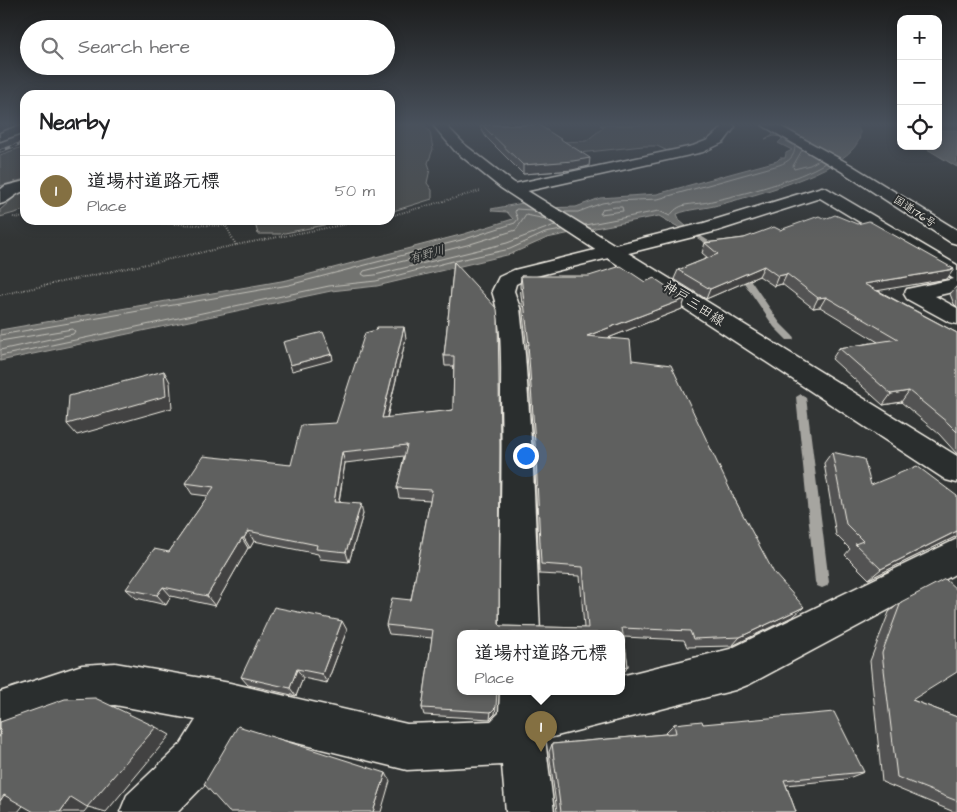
<!DOCTYPE html>
<meta charset="utf-8">
<style>
body{margin:0;font-family:"Architects Daughter","Klee One",sans-serif;background:#f2f2f2;color:#202124}
.controls{position:absolute;right:15px;top:15px;display:grid;overflow:hidden;border-radius:10px;box-shadow:0 2px 12px #0003}
.controls button{width:45px;height:45px;display:grid;place-items:center;padding:0;border:0;border-bottom:1px solid #e0e0e0;background:#fff;color:#202124;font:25px sans-serif}
.you{position:absolute;left:525px;top:455px;width:18px;height:18px;margin:-12px;border:4px solid #fff;border-radius:50%;background:#1a73e8;box-shadow:0 0 0 8px #1a73e833}
.badge{display:grid;place-items:center;width:32px;height:32px;border-radius:50%;background:#847042;color:#fff;font-size:16px;font-weight:700}
.pin{position:absolute;translate:-50% -41px;filter:drop-shadow(0 1px 2px #0008)}
.pin::after{content:'';position:absolute;top:26px;width:18px;height:15px;background:inherit;clip-path:polygon(0 0,100% 0,50% 100%)}
.popup{position:absolute;left:457px;top:630px;width:168px;height:65px;box-sizing:border-box;display:grid;place-content:center;border-radius:10px;background:#fff;filter:drop-shadow(0 1px 4px #0005);font-size:16px;white-space:nowrap;color:#757577}
.popup b{font-size:19px;color:#202124}
.popup::after{content:'';position:absolute;left:50%;top:100%;margin-left:-10px;border:10px solid transparent;border-top-color:#fff}
.list{margin:0;padding:0;list-style:none}
h2{display:flex;justify-content:space-between;align-items:center;height:65px;margin:0;padding:0 20px;font-size:21px}
h2 small{font-size:16px;font-weight:400;color:#757577}
.list li{display:grid;grid-template-columns:32px 1fr auto;gap:15px;align-items:center;box-sizing:border-box;height:70px;padding:0 20px;border-top:1px solid #e0e0e0}
.list b{display:block;font-size:19px;white-space:nowrap}
.list p{margin:0;font-size:16px;white-space:nowrap;color:#757577}
.list em{font-size:16px;font-style:normal;color:#757577}
.icon{flex:none;width:28px;height:28px;fill:none;stroke:currentColor;stroke-width:2;stroke-linecap:round;stroke-linejoin:round}
.map{position:relative;flex:none;width:957px;height:812px;overflow:hidden}
.search{position:absolute;background:#fff;box-shadow:0 2px 12px #0003;left:20px;top:20px;width:375px;height:55px;display:flex;align-items:center;gap:12px;box-sizing:border-box;padding:0 18px;border-radius:28px;color:#757577;font-size:19px}
.panel{position:absolute;background:#fff;box-shadow:0 2px 12px #0003;left:20px;top:90px;width:375px;height:135px;border-radius:15px}
.map>svg:first-child{display:block}
.built{fill:#404242}
.green{fill:#4b4d4c;stroke:#a09f9a}
.water{fill:#727370;stroke:#a6a5a0}
.lines{fill:none;stroke-linecap:round;stroke-linejoin:round}
.shore{stroke:#c0bfb8;stroke-width:1}
.stream{fill:#a6a5a0;fill-rule:evenodd}
.minor-casing{stroke:#f4f1e8;stroke-width:3}
.major-casing{stroke:#f4f1e8;stroke-width:3}
.highway-casing{stroke:#f4f1e8;stroke-width:3}
.path{stroke:#f4f1e8;stroke-width:2;stroke-dasharray:0.5 2;stroke-linecap:butt}
.minor{fill:#2a2d2e;fill-rule:evenodd}
.major{fill:#2a2d2e;fill-rule:evenodd}
.highway{fill:#2a2d2e;fill-rule:evenodd}
.rail-casing{stroke:#f4f1e8;stroke-width:3}
.rail{stroke:#2a2d2e;stroke-width:2;stroke-dasharray:6;stroke-linecap:butt}
.wall{fill:#525352;stroke:#f4f1e8}
.shaded-wall{fill:#424342;stroke:#f4f1e8}
.building{fill:#5f605f;stroke:#f4f1e8}
.labels{text-anchor:middle;stroke-width:4;stroke-linejoin:round;paint-order:stroke}
.far-street-label{font-size:11px;fill:#f4f1e8;stroke:#2a2d2e}
.far-water-label{font-size:12px;font-style:italic;fill:#b3b2ac;stroke:#2a2d2e}
.street-label{font-size:14px;fill:#f4f1e8;stroke:#2a2d2e}
</style>
<div class="map">
<svg width="957" height="812" viewBox="0 0 957 812">
<rect width="100%" height="100%" fill="#323535"/>
<filter id="ink" filterUnits="userSpaceOnUse"><feTurbulence type="fractalNoise" baseFrequency=".02" numOctaves="2"/><feDisplacementMap in="SourceGraphic" scale="10" xChannelSelector="R" yChannelSelector="G"/><feConvolveMatrix kernelMatrix="1 2 1 2 8 2 1 2 1" color-interpolation-filters="sRGB"/></filter>
<g filter="url(#ink)">
<!-- built -->
<path class="built" d="M 25,131 L 25,144 L 0,153 L 0,140 Z"/>
<!-- green -->
<path class="green" d="M 390,125 L 424,125 L 430,132 L 433,149 L 428,163 L 430,169 L 427,183 L 432,190 L 432,199 L 390,212 Z
M 600,125 L 719,125 L 720,126 L 718,133 L 704,142 L 672,153 L 657,146 L 643,146 L 579,153 L 561,142 L 586,141 L 604,127 Z
M 25,146 L 25,179 L 0,186 L 0,155 Z
M 25,188 L 25,210 L 0,217 L 0,210 Z
M 254,220 L 349,220 L 280,234 L 258,234 Z"/>
<!-- water -->
<path class="water" d="M 774,125 L 855,125 L 860,131 C 860,135 860,139 858,142 C 842,173 748,197 714,206 C 701,209 689,209 677,214 L 680,221 L 687,227 L 680,228 L 659,216 L 595,228 L 547,238 L 511,254 L 377,286 L 331,291 L 0,361 L 0,330 L 287,280 L 464,234 L 513,219 L 507,212 L 492,211 L 491,209 L 523,203 L 541,208 L 576,207 L 600,198 L 657,194 L 777,161 L 780,158 L 785,158 L 786,153 L 792,150 L 778,143 L 782,139 L 781,137 L 774,136 L 765,139 L 773,134 Z
M 938,130 L 957,130 L 957,167 L 922,146 L 938,146 Z"/>
<g class="lines">
<!-- shore -->
<path class="shore" d="M 802,150 L 793,166 L 794,169 L 810,165 L 819,160
M 616,207 L 622,207 L 623,211 L 600,214 L 603,209 Z
M 564,212 L 578,212 L 602,203 L 615,201 L 658,199 L 779,165 C 788,162 795,157 795,146 L 786,141
M 546,219 L 526,215 L 516,230 L 467,245 L 364,271 L 362,274 L 365,276 L 375,275 L 507,243 L 555,225
M 585,225 L 659,211 L 670,216 C 674,210 678,207 685,205 C 694,203 703,204 712,201 C 744,194 798,180 825,163
M 455,261 L 510,249 L 545,233 L 562,230
M 0,335 L 289,285 L 465,239 L 515,223 L 518,219 L 515,212 L 516,209 L 532,210
M 0,341 L 72,329 L 75,331 L 73,334 L 0,350
M 0,356 L 329,286 L 376,281 L 453,261"/>
<!-- stream -->
<path class="stream" d="M 699,235 L 701,236 L 723,250 L 717,251 L 697,238 L 696,237 Z
M 737,269 L 743,269 L 780,323 L 793,336 L 794,338 L 793,340 L 787,340 L 774,327 L 736,271 Z
M 801,394 L 806,397 L 829,582 L 827,586 L 822,588 L 817,586 L 815,582 L 796,397 Z"/>
<!-- minor casing -->
<g class="minor-casing">
<path id="minor" d="M 20,125 L 25,125 L 25,132 L 0,141 L 0,133 Z
M 720,125 L 734,125 L 735,127 L 724,142 L 703,152 L 514,194 L 508,192 L 506,189 L 508,186 L 514,184 L 693,146 L 708,140 L 722,128 Z
M 25,181 L 25,191 C 15,193 10,202 0,204 L 0,190 L 5,186 Z
M 822,187 L 828,189 L 957,265 L 957,291 L 935,296 L 957,308 L 957,324 L 949,322 L 907,299 L 904,294 L 907,289 L 954,279 L 820,198 L 717,231 L 528,278 L 516,284 L 514,291 L 520,308 L 525,355 L 533,469 L 540,633 L 500,633 C 499,554 503,476 501,397 C 501,362 503,324 492,291 L 499,277 L 514,270 L 704,223 Z
M 957,539 L 957,573 L 750,684 L 735,690 L 545,739 L 554,812 L 506,812 L 502,765 L 407,770 L 240,729 L 213,776 L 178,812 L 120,812 L 127,795 L 181,744 L 196,720 L 115,705 L 82,707 L 0,736 L 0,692 L 82,665 L 115,663 L 230,683 L 407,724 L 491,721 L 499,713 L 500,691 L 542,691 L 542,696 L 562,691 L 621,691 L 621,676 L 730,649 Z"/>
</g>
<!-- major casing -->
<g class="major-casing">
<path id="major" d="M 433,125 L 446,125 L 465,145 L 513,182 L 957,456 L 957,483 L 946,480 L 501,188 L 455,151 Z"/>
</g>
<!-- highway casing -->
<g class="highway-casing">
<path id="highway" d="M 762,125 L 778,125 L 851,165 L 957,230 L 957,244 L 950,242 L 841,171 Z"/>
</g>
<!-- path -->
<path class="path" d="M 390,216 L 480,191
M 13,217 L 25,218
M 77,220 L 226,226 L 236,245
M 0,295 L 236,245 L 368,220"/>
<!-- minor -->
<use href="#minor" class="minor"/>
<!-- major -->
<use href="#major" class="major"/>
<!-- highway -->
<use href="#highway" class="highway"/>
<!-- rail casing -->
<g class="rail-casing">
<path id="rail" d="M 0,151 L 25,142"/>
</g>
<!-- rail -->
<use href="#rail" class="rail"/>
</g>
<!-- wall -->
<path class="wall" d="M 479,125 L 539,125 L 589,166 L 572,170 L 523,174 L 486,137 Z
M 780,230 L 947,279 L 877,290 L 957,333 L 957,454 L 939,434 L 901,402 L 883,405 L 832,359 L 839,348 L 878,342 L 820,307 L 813,308 L 782,284 L 774,286 L 759,276 L 706,299 L 674,279 L 678,270 L 708,258 L 702,253 L 705,243 L 744,238 Z
M 454,262 L 499,624 L 501,626 L 584,628 L 580,576 L 539,574 L 535,469 L 527,354 L 527,350 L 520,286 L 521,276 L 645,282 L 685,299 L 682,309 L 608,338 L 632,360 L 734,498 L 794,616 L 732,646 L 687,647 L 684,640 L 624,637 L 628,666 L 623,674 L 621,675 L 621,633 L 461,633 L 495,714 L 490,719 L 424,715 L 422,708 L 432,638 L 389,634 L 386,625 L 411,600 L 430,500 L 399,498 L 397,488 L 404,456 L 345,463 L 339,502 L 363,514 L 349,562 L 320,559 L 318,554 L 254,541 L 250,548 L 248,548 L 215,606 L 171,596 L 166,605 L 136,598 L 126,589 L 169,552 L 208,496 L 192,494 L 185,483 L 291,465 L 336,423 L 406,338 L 387,418 L 453,410 L 454,366 L 445,366 L 444,356 Z
M 957,286 L 957,307 L 954,304 L 950,294 Z
M 832,452 L 871,485 L 957,496 L 957,536 L 869,579 L 845,555 L 850,549 L 836,535 L 824,463 Z
M 901,602 L 912,700 L 957,717 L 957,812 L 954,812 L 882,782 L 870,661 L 889,612 Z
M 347,630 L 327,683 L 303,678 L 296,696 L 248,685 L 241,677 Z
M 674,724 L 703,724 L 864,772 L 846,779 L 786,785 L 796,812 L 557,812 L 549,752 L 552,744 L 666,734 L 665,733 Z"/>
<!-- shaded-wall -->
<path class="shaded-wall" d="M 590,158 L 589,166 L 572,170 L 523,174 L 523,165 Z
M 764,266 L 759,276 L 706,299 L 710,289 Z
M 954,269 L 947,279 L 858,294 L 864,284 Z
M 787,274 L 782,284 L 774,286 L 778,276 Z
M 826,297 L 820,307 L 813,308 L 818,298 Z
M 685,299 L 682,309 L 585,347 L 587,336 Z
M 404,327 L 406,338 L 384,429 L 382,418 Z
M 332,354 L 333,360 L 292,371 L 290,365 Z
M 164,371 L 170,382 L 172,408 L 77,435 L 67,424 Z
M 909,391 L 901,402 L 883,405 L 891,394 Z
M 342,452 L 345,463 L 337,512 L 334,502 Z
M 361,504 L 363,514 L 349,562 L 346,552 Z
M 248,531 L 254,541 L 250,548 L 244,538 Z
M 957,531 L 957,536 L 869,579 L 881,569 Z
M 242,538 L 248,548 L 215,606 L 207,596 Z
M 163,587 L 171,596 L 166,605 L 157,595 Z
M 804,607 L 794,616 L 732,646 L 740,637 Z
M 342,621 L 347,630 L 327,683 L 322,674 Z
M 628,666 L 623,674 L 621,675 L 621,673 L 624,668 Z
M 297,669 L 303,678 L 296,696 L 290,688 Z
M 496,707 L 495,714 L 490,719 L 491,712 Z
M 156,727 L 170,735 L 106,812 L 88,807 L 84,812 L 60,812 L 71,797 Z
M 386,773 L 390,781 L 381,812 L 373,812 Z
M 4,795 L 26,802 L 18,812 L 0,812 L 0,801 Z"/>
<!-- building -->
<path class="building" d="M 483,125 L 539,125 L 590,158 L 573,161 L 523,165 L 486,129 Z
M 835,215 L 857,224 L 869,221 L 954,269 L 864,284 L 957,333 L 957,432 L 948,423 L 909,391 L 891,394 L 839,348 L 898,339 L 826,297 L 818,298 L 787,274 L 778,276 L 764,266 L 710,289 L 678,270 L 718,254 L 705,243 L 744,238 L 774,227 L 780,230 L 819,216 L 825,219 Z
M 454,262 L 497,309 L 498,319 L 500,445 L 499,624 L 501,626 L 588,628 L 583,567 L 541,564 L 536,458 L 528,344 L 529,345 L 521,276 L 589,276 L 621,266 L 645,282 L 654,278 L 685,299 L 587,336 L 630,340 L 632,360 L 671,365 L 734,498 L 774,573 L 804,607 L 740,637 L 693,639 L 690,631 L 622,628 L 628,666 L 624,668 L 621,668 L 621,633 L 461,633 L 461,691 L 497,691 L 496,707 L 491,712 L 422,708 L 433,630 L 386,625 L 392,598 L 411,600 L 432,490 L 397,488 L 407,445 L 342,452 L 334,502 L 361,504 L 346,552 L 316,549 L 317,545 L 248,531 L 244,538 L 242,538 L 207,596 L 163,587 L 157,595 L 126,589 L 154,549 L 169,552 L 214,487 L 185,483 L 203,456 L 291,465 L 301,425 L 336,423 L 365,333 L 376,330 L 377,327 L 404,327 L 382,418 L 453,410 L 454,356 L 444,356 Z
M 323,332 L 332,354 L 290,365 L 283,342 Z
M 164,371 L 166,396 L 67,424 L 69,396 Z
M 832,452 L 864,459 L 871,485 L 917,466 L 957,496 L 957,531 L 881,569 L 855,544 L 863,541 L 846,524 Z
M 945,579 L 957,590 L 957,672 L 912,700 L 957,717 L 957,801 L 897,777 L 882,653 L 901,602 Z
M 274,607 L 342,621 L 322,674 L 297,669 L 290,688 L 241,677 Z
M 95,698 L 156,727 L 87,807 L 71,797 L 60,812 L 34,812 L 4,795 L 0,801 L 0,722 L 65,699 Z
M 834,712 L 864,772 L 784,780 L 796,812 L 561,812 L 552,744 L 676,733 L 674,724 L 702,721 L 703,724 Z
M 238,726 L 386,773 L 373,812 L 229,812 L 204,784 Z"/>
</g>
<!-- sky -->
<linearGradient id="sky" x2="0" y2="1"><stop stop-color="#1c1d1d"/><stop offset="0.52" stop-color="#49515c"/><stop offset="1" stop-color="#49515c" stop-opacity="0"/></linearGradient>
<rect width="957" height="239" fill="url(#sky)"/>
<g class="labels">
<!-- far-street labels -->
<g class="far-street-label">
<text transform="translate(915 211) rotate(33)" y="4">国道176号</text>
</g>
<!-- far-water labels -->
<g class="far-water-label">
<text transform="translate(427 254) rotate(-16)" y="4">有野川</text>
</g>
<!-- street labels -->
<g class="street-label">
<text transform="translate(694 303) rotate(33)" y="5">神戸三田線</text>
</g>
</g>
</svg>
<div class="controls">
<button>+</button>
<button>−</button>
<button><svg class="icon" aria-label="locate" viewBox="0 0 24 24"><circle cx="12" cy="12" r="6"/><path d="M12 2v4M12 18v4M2 12h4M18 12h4"/></svg></button>
</div>
<div class="you"></div>
<div class="pin badge" style="left:541px;top:752px">1</div>
<div class="popup"><b>道場村道路元標</b>Place</div>
<div class="search"><svg class="icon" aria-label="search" viewBox="0 0 24 24"><circle cx="10" cy="10" r="6"/><path d="M15 15l6 6"/></svg>Search here</div>
<section class="panel">
<h2>Nearby<small></small></h2>
<ul class="list">
<li><span class="badge">1</span><div><b>道場村道路元標</b><p>Place</p></div><em>50 m</em></li>
</ul>
</section>
</div>
